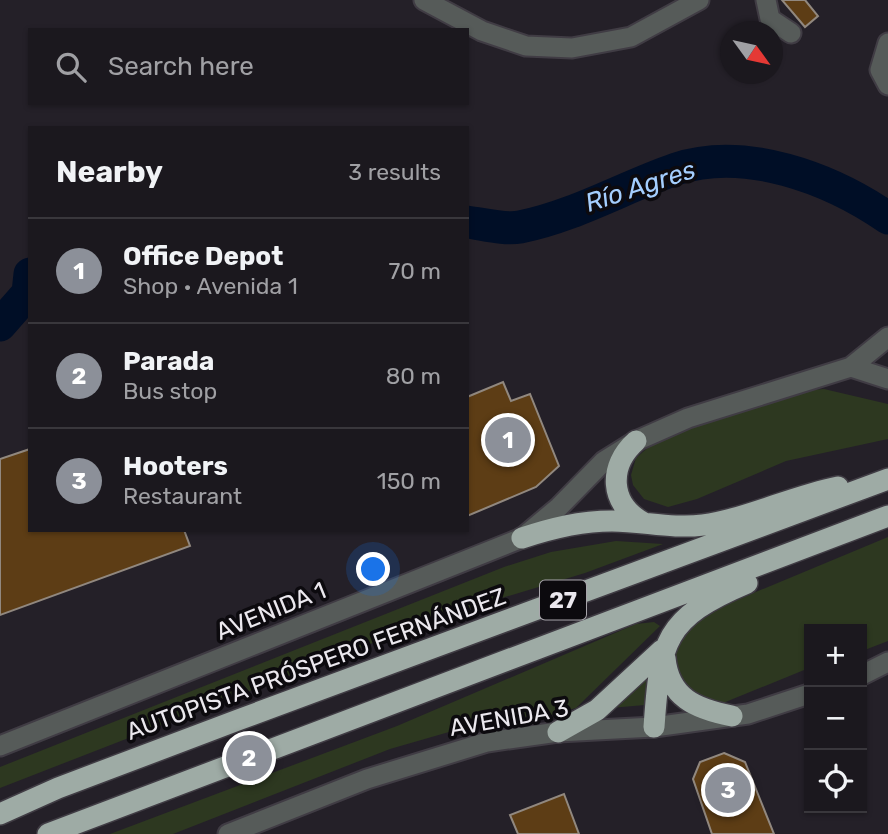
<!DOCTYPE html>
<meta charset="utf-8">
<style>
body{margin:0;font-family:Rubik,sans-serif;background:#242127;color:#f1f3f6}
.controls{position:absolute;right:21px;bottom:21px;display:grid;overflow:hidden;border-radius:0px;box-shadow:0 2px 5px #0004}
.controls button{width:63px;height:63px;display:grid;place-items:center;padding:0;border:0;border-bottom:2px solid #39373c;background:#1b181e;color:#f1f3f6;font:35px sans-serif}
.compass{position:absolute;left:720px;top:21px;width:63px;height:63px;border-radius:50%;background:#1b181e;box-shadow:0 2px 5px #0004;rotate:123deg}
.you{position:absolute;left:374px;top:570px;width:24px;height:24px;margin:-18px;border:5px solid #fff;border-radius:50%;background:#1a73e8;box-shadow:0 0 0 10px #1a73e833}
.badge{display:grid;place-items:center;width:46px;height:46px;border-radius:50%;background:#8c9099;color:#fff;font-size:23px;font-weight:700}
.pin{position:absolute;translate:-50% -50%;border:4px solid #fff;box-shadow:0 2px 7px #0006}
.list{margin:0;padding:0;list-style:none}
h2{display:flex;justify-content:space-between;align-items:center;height:91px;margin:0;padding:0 28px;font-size:30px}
h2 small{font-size:23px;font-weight:400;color:#a0a0a4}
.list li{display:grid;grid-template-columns:46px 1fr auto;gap:21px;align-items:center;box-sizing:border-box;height:105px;padding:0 28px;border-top:2px solid #39373c}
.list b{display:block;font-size:26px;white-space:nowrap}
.list p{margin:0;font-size:23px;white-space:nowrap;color:#a0a0a4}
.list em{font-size:23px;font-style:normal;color:#a0a0a4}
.icon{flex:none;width:38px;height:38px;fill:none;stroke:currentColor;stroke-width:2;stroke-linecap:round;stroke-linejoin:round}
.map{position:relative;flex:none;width:888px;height:834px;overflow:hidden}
.search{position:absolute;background:#1b181e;box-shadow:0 2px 5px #0004;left:28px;top:28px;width:441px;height:77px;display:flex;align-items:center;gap:18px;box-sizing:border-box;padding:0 24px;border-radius:0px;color:#a0a0a4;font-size:26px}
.panel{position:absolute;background:#1b181e;box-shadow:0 2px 5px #0004;left:28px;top:126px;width:441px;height:406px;border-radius:0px}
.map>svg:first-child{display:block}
.green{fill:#2d3820}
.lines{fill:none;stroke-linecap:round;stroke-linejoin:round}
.river{stroke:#000e26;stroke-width:33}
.building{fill:#5d3d15;stroke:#91887f;stroke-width:2}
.minor-casing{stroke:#403c44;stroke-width:23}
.highway-casing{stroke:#403c44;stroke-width:24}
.minor{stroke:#565b59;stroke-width:19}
.highway{stroke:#9eaba5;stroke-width:21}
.labels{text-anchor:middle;stroke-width:7;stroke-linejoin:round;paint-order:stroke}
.shield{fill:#0c0a0e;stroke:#a8a5ab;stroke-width:2}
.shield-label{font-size:23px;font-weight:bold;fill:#ebe8ee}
.street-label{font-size:24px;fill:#ebe8ee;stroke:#0c0a0e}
.water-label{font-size:26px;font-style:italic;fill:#a4cefe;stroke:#0c0a0e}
</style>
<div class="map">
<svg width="888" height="834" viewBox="0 0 888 834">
<rect width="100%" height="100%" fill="#242028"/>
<!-- green -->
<path class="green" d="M 824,389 L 888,404 L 888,439 L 786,461 L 697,499 L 668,507 L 644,499 L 633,485 L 631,475 L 636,458 L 652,444 L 698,420 L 777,393 Z
M 888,537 L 888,641 L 862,651 L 862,629 L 809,629 L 809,668 L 723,703 L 704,701 L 676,677 L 673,652 L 685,629 L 727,604 Z
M 616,541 L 663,544 L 585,573 L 442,616 L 0,788 L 0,767 L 504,567 L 551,552 Z
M 654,622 L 660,626 L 576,708 L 551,715 L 494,719 L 390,749 L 173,834 L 110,834 L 397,726 L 636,624 Z
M 643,674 L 654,675 L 645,705 L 610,708 Z"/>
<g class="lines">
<!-- river -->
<path class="river" d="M 467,222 C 483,224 505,230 520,227 C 575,216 624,187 676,169 C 745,146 830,178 888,218
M 0,325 L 28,293 L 30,274"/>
</g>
<!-- building -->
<path class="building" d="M 782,0 L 805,0 L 818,16 L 805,27 Z
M 503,382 L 511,401 L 530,394 L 559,466 L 536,487 L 467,516 L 467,397 Z
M 30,449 L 30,530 L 184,530 L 190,546 L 0,615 L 0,459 Z
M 724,753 L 745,762 L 774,834 L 712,834 L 693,779 L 700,762 Z
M 564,794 L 579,834 L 518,834 L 510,815 Z"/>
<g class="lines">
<!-- minor casing -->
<g class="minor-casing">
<path id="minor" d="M 424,0 L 482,31 L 526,46 L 572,48 L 631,37 L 699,0
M 766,0 L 770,19 L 791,33
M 888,43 L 880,70 L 888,85
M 851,367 L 888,379
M 862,675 L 888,662
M 0,746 L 522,538 L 559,507 L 604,461 L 636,441 L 688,418 L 851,367 L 888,337
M 228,834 L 367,779 L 487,742 L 558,732 L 654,727 L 748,714 L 809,694"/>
</g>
<!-- highway casing -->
<g class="highway-casing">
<path id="highway" d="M 636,441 C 608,466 609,504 644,523
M 522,538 C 552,528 580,521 612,521 C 643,521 672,529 703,525 C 746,519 793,496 838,487
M 665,658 C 669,698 696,709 732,716
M 654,727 C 660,641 664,618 747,583
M 558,732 L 597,710 L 662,650
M 0,814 L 58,788 L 238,720 L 888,479
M 48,834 L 888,516"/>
</g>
<!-- minor -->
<use href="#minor" class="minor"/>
<!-- highway -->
<use href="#highway" class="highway"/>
</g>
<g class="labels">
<!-- shield labels -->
<rect class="shield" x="540" y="580.5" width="46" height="39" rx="5"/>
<g class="shield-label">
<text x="563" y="608">27</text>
</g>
<!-- street labels -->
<g class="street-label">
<text transform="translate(271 611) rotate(-22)" y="8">AVENIDA 1</text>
<text transform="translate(316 664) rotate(-20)" y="8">AUTOPISTA PRÓSPERO FERNÁNDEZ</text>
<text transform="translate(509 718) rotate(-10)" y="8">AVENIDA 3</text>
</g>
<!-- water labels -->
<g class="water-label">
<text transform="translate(640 186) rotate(-18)" y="9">Río Agres</text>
</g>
</g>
</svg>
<div class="controls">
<button>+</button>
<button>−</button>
<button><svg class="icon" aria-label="locate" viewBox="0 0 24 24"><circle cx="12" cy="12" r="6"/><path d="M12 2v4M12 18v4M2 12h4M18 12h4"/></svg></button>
</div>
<svg class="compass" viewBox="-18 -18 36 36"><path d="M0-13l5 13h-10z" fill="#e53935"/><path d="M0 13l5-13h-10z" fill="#a0a0a4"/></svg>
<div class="you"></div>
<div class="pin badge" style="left:508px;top:440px">1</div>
<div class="pin badge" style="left:249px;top:758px">2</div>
<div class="pin badge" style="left:728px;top:790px">3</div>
<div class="search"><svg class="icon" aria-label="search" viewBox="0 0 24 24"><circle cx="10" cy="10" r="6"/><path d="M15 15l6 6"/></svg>Search here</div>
<section class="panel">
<h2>Nearby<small>3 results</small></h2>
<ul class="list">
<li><span class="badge">1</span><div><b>Office Depot</b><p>Shop · Avenida 1</p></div><em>70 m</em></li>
<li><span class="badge">2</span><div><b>Parada</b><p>Bus stop</p></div><em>80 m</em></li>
<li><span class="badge">3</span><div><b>Hooters</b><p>Restaurant</p></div><em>150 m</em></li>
</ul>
</section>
</div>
